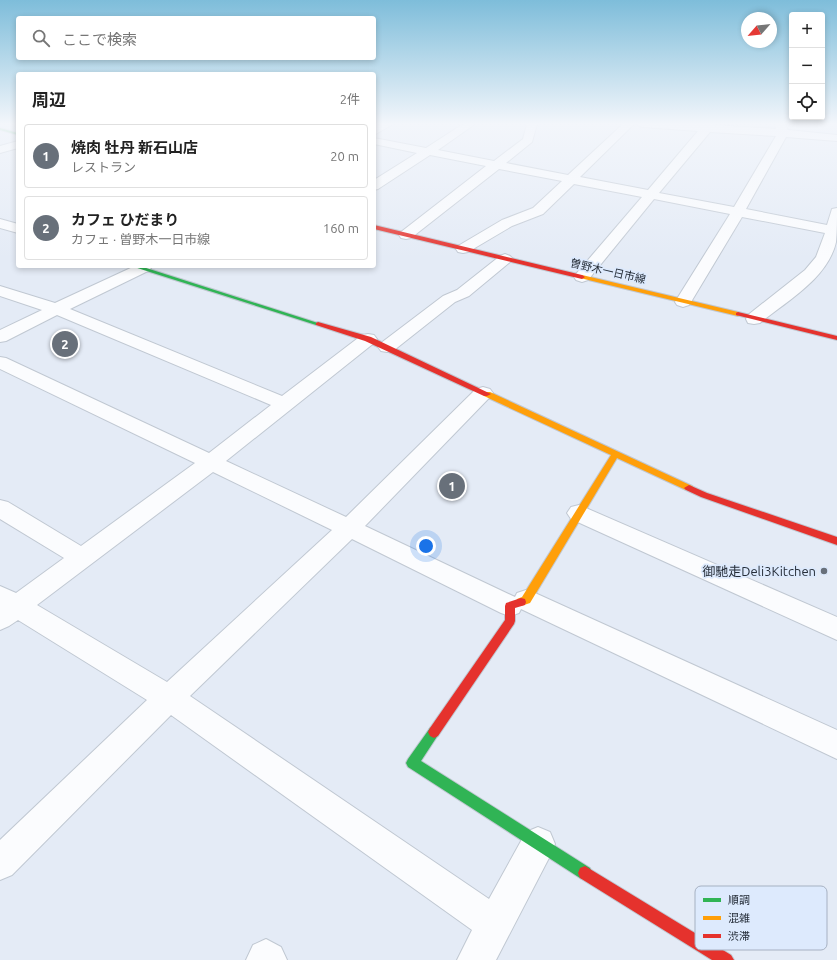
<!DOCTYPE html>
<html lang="ja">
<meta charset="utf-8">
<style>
body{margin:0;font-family:Ubuntu,"Noto Sans JP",sans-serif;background:#f6f6f6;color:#222}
.controls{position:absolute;right:12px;top:12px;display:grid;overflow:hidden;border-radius:4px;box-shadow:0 2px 6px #0003}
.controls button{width:36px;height:36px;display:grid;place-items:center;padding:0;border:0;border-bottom:1px solid #e0e0e0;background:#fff;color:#222;font:20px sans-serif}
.compass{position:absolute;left:741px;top:12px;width:36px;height:36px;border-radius:50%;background:#fff;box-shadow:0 2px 6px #0003;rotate:242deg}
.you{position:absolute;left:426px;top:546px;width:14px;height:14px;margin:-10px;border:3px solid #fff;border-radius:50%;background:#1a73e8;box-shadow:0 0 0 6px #1a73e833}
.badge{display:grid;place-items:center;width:26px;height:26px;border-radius:50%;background:#68707a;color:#fff;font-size:13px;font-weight:700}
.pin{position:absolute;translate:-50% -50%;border:2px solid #fff;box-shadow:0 1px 4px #0006}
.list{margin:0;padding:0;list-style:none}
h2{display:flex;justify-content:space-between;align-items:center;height:52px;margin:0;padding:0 16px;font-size:17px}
h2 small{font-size:13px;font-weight:400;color:#767676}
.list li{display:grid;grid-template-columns:26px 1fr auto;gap:12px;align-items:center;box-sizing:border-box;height:64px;margin:0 8px 8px;padding:0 8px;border:1px solid #e0e0e0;border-radius:4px}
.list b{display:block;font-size:15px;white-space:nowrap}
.list p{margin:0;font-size:13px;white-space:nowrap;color:#767676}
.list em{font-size:13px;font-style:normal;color:#767676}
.icon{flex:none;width:22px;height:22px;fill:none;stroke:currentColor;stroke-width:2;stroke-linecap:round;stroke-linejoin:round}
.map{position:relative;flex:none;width:837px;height:960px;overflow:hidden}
.search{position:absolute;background:#fff;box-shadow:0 2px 6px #0003;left:16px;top:16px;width:360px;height:44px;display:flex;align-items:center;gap:10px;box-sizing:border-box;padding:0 14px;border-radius:4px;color:#767676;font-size:15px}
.panel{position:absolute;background:#fff;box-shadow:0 2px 6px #0003;left:16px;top:72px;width:360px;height:196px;border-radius:4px}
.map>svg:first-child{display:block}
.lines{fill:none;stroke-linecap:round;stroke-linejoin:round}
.street-casing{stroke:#c0c8d2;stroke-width:2}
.fast-casing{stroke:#c0c8d2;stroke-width:2}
.slow-casing{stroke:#c0c8d2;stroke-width:2}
.jam-casing{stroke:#c0c8d2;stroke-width:2}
.street{fill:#fbfcfe;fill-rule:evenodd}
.fast{fill:#30b455;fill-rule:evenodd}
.slow{fill:#ff9f0a;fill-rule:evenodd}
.jam{fill:#e5322d;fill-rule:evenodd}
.poi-dot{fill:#68707a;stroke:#ddeafd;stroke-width:1.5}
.labels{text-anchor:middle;stroke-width:3.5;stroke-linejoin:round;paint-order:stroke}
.far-street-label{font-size:11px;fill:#252d38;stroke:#ddeafd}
.poi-label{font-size:13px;fill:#252d38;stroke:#ddeafd;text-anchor:end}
.key{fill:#ddeafd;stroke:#a6b1c2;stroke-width:1}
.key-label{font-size:11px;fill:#252d38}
</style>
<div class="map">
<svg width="837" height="960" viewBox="0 0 837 960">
<rect width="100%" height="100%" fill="#e4ebf6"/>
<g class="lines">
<!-- street casing -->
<g class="street-casing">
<path id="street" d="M 380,124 L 393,124 L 374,135 L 374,127 Z
M 463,124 L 475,124 L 438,150 L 494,161 L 523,139 L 527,124 L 537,124 L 532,142 L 506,163 L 568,175 L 623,124 L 634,124 L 580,177 L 648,190 L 698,131 L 643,127 L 639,126 L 638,124 L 715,124 L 714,125 L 776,129 L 775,124 L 785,124 L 788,130 L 837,135 L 837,141 L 786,137 L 746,209 L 827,225 L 832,209 L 837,208 C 837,219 837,231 836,242 C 828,278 787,301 760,323 L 754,324 L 748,323 L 746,319 L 748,315 L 805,270 L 816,257 L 825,233 L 742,217 L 691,302 L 689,305 L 683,307 L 677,305 L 675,302 L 730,214 L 654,199 L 588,280 L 582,282 L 576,280 L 574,277 L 576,274 L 642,197 L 574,184 L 543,214 L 512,226 L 468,252 L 463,253 L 458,252 L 456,249 L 458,246 L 502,220 L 533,208 L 562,181 L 499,169 L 411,238 L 406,239 L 401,238 L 399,235 L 401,232 L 486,166 L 430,155 L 378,189 L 374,190 L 374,180 L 417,153 L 374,144 L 374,138 L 426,148 ZM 710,132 L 776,136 L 734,207 L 659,193 Z
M 18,141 L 18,148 L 0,153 L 0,146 Z
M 0,219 L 18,224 L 18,233 L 0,228 Z
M 505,254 L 510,256 L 513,259 L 510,262 L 469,296 L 455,302 L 393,351 L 387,352 L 381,351 L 378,347 L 381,343 L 443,296 L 457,290 L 500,256 Z
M 135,266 L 149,266 L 151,268 L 148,271 L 70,309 L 282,396 L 362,335 L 368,334 L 374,335 L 377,339 L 374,343 L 226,461 L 346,517 L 476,389 L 483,387 L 490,389 L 493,393 L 490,397 L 365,526 L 515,597 L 517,593 L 526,590 L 535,593 L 837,730 L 837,759 L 521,609 L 519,613 L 510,616 L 501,613 L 352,539 L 190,696 L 489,899 L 526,832 L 538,827 L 550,832 L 555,844 L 550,856 L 496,960 L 457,960 L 472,930 L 171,715 L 12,875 L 0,880 L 0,840 L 147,700 L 18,620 L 9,626 L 0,630 L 0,586 L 16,593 L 64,558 L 0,519 L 0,500 L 8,502 L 81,546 L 195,463 L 0,369 L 0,357 L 6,358 L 209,453 L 271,405 L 57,315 L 6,341 L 0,342 L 0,330 L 42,310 L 0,296 L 0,286 L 55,303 ZM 213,472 L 332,530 L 167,682 L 37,605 Z
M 579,505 L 837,617 L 837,640 L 571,519 L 567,513 L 571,507 Z
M 266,939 L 281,947 L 287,960 L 246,960 L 253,945 Z"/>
</g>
<!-- fast casing -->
<g class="fast-casing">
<path id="fast" d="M 0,128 L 18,133 L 18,135 L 0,130 Z
M 131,266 L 140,266 L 321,324 L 320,325 L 316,325 Z
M 434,726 L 438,728 L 440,732 L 421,761 L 590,868 L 592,873 L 590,878 L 585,880 L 580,878 L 408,767 L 406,763 L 408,759 L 430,728 Z"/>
</g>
<!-- slow casing -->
<g class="slow-casing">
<path id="slow" d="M 582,275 L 738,312 L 741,314 L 738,316 L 580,278 L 580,276 Z
M 484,392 L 490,392 L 692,486 L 694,488 L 692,490 L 686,490 L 617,458 L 530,603 L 521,606 L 517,605 L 516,602 L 517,599 L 522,597 L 611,455 L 484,396 L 483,394 Z"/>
</g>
<!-- jam casing -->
<g class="jam-casing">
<path id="jam" d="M 374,225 L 582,275 L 585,277 L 582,279 L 374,229 Z
M 738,312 L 837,336 L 837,340 L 736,315 L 736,313 Z
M 318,322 L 371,337 L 491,394 L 487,396 L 484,396 L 365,341 L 316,325 L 316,323 Z
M 689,485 L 707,493 L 837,537 L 837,545 L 701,497 L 686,490 L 684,488 Z
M 521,598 L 525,599 L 526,602 L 525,605 L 515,608 L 515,621 L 514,624 L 438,736 L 434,738 L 430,736 L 428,732 L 430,728 L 505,620 L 505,606 L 506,603 Z
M 585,866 L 731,955 L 734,960 L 712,960 L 580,878 L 578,873 L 580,868 Z"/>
</g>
<!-- street -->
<use href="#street" class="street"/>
<!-- fast -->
<use href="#fast" class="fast"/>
<!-- slow -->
<use href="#slow" class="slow"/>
<!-- jam -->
<use href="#jam" class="jam"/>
</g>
<!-- sky -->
<linearGradient id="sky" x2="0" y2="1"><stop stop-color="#7ebdda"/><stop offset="0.48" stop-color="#f3f6fb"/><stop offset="1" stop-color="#f3f6fb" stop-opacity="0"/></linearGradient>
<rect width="837" height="258" fill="url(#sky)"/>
<!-- markers -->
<circle class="poi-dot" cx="824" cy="571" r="4"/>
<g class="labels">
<!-- far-street labels -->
<g class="far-street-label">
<text transform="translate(608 271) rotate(13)" y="4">曽野木一日市線</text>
</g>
<!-- poi labels -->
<g class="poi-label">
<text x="816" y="576">御馳走Deli3Kitchen</text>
</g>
</g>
<!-- legend -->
<rect x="695" y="886" width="132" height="64" rx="6" class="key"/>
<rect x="703" y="898" width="18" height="4" fill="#30b455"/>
<rect x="703" y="916" width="18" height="4" fill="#ff9f0a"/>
<rect x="703" y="934" width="18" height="4" fill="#e5322d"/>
<g class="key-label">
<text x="728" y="904">順調</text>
<text x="728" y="922">混雑</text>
<text x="728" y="940">渋滞</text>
</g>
</svg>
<div class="controls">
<button>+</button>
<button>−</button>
<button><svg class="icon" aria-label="locate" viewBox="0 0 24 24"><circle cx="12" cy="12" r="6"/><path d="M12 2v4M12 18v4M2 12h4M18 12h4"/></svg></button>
</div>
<svg class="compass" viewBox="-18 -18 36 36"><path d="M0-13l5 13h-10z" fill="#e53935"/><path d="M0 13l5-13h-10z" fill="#767676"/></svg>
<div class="you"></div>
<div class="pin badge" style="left:452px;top:486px">1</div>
<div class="pin badge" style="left:65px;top:344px">2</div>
<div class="search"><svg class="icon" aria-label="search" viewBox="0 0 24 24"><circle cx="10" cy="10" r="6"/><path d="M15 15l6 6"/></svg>ここで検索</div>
<section class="panel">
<h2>周辺<small>2件</small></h2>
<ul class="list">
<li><span class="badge">1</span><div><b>焼肉 牡丹 新石山店</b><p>レストラン</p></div><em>20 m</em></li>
<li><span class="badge">2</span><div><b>カフェ ひだまり</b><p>カフェ · 曽野木一日市線</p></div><em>160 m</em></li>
</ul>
</section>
</div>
